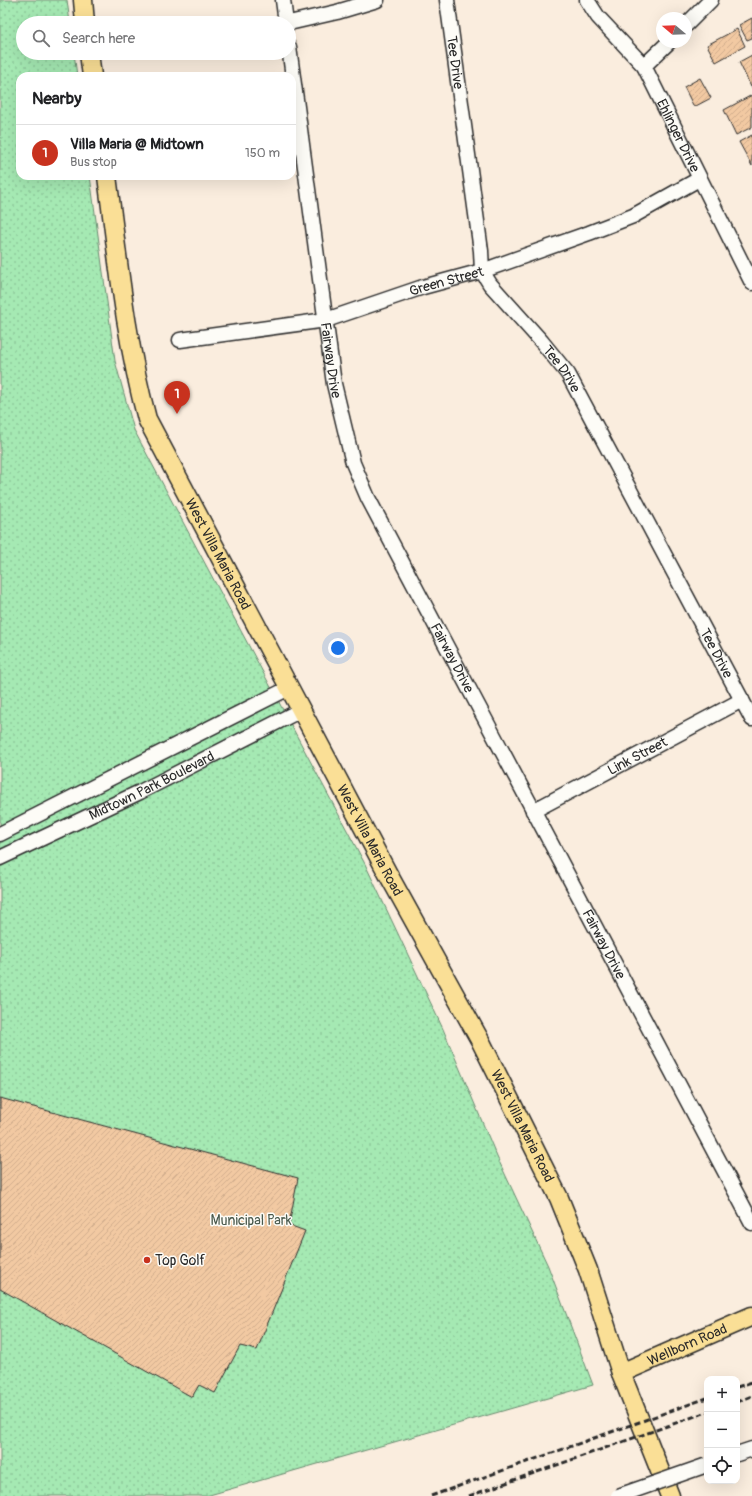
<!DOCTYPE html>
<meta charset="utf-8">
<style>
body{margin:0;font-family:Pangolin,sans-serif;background:#f2f2f2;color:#202124}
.controls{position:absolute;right:12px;bottom:12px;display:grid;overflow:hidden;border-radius:8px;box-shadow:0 4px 16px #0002}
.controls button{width:36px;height:36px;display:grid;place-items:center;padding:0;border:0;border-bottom:1px solid #e0e0e0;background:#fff;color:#202124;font:20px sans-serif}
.compass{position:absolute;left:656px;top:12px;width:36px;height:36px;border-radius:50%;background:#fff;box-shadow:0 4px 16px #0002;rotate:289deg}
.you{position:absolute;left:338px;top:648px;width:14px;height:14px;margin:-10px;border:3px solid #fff;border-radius:50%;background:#1a73e8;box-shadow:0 0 0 6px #1a73e833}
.badge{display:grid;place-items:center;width:26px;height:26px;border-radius:50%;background:#c8321e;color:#fff;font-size:13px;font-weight:700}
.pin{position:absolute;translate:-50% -33px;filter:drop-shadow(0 1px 2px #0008)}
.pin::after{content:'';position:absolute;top:21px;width:14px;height:12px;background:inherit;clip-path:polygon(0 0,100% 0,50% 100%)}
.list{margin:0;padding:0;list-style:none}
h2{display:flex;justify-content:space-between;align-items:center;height:52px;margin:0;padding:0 16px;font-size:17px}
h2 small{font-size:13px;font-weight:400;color:#757577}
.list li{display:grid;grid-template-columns:26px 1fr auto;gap:12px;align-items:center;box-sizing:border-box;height:56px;padding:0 16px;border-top:1px solid #e0e0e0}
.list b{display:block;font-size:15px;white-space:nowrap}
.list p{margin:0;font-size:13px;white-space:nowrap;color:#757577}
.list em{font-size:13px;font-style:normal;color:#757577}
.icon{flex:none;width:22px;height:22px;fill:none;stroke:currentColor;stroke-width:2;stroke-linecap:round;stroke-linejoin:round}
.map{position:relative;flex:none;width:752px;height:1496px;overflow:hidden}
.search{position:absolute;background:#fff;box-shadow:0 4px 16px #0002;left:16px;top:16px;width:280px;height:44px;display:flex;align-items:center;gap:10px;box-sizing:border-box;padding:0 14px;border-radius:22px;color:#757577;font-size:15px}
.panel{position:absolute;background:#fff;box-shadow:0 4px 16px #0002;left:16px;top:72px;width:280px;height:108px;border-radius:12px}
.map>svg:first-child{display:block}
.park{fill:url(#park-dots);stroke:#688a6f}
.building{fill:url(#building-hatch);stroke:#2b2b2b}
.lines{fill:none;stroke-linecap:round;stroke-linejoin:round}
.minor-casing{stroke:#2b2b2b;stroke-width:17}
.major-casing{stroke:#2b2b2b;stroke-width:21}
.minor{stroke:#fdfcf7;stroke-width:14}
.major{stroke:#fadf96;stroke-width:18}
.rail{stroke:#2b2b2b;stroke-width:3;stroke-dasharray:6 3;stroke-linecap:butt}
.minor-bridge-casing{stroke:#2b2b2b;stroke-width:17;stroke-linecap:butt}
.minor-bridge{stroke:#fdfcf7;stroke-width:14}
.poi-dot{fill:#c8321e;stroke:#fdfcf7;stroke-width:1.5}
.labels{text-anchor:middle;stroke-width:3;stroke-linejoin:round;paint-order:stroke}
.street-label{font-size:14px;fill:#2b2b2b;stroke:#fdfcf7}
.park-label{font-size:14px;fill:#4a5a4d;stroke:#fdfcf7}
.poi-label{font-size:14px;fill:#2b2b2b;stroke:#fdfcf7;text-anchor:start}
</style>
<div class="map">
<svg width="752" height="1496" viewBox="0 0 752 1496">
<defs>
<pattern id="park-dots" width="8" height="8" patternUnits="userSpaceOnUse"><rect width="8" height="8" fill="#a5e9b3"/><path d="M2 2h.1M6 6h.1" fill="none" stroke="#8ec89a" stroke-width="1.8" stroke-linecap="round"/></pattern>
<pattern id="building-hatch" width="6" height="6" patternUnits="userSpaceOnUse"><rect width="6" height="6" fill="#f2c9a2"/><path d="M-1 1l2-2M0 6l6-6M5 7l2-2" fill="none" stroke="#d0ad8c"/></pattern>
</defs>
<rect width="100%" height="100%" fill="#faedde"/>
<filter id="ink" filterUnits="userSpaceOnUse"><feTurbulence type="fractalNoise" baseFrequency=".025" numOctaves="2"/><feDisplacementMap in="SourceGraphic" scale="8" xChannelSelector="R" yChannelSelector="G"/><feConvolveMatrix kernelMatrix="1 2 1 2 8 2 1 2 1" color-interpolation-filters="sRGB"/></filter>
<g filter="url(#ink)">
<!-- park -->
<path class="park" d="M 0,0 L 67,0 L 70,23 L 23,23 L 23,53 L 74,53 L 77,76 L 20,76 L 20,176 L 90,176 L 115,361 L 134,430 L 365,864 L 443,1029 L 497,1157 L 548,1266 L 593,1385 L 206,1496 L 0,1496 Z"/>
<!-- building -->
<path class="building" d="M 752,18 L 752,38 L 747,40 L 739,25 Z
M 737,29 L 745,46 L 716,62 L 707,45 Z
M 752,55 L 752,87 L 751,87 L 739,62 Z
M 700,78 L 711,98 L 694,107 L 684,87 Z
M 752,95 L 752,127 L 736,135 L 724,110 Z
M 752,135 L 752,166 L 739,142 Z
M 0,1098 L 298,1178 L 289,1225 L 305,1231 L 257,1350 L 240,1346 L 215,1393 L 199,1385 L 192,1397 L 0,1289 Z"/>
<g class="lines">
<!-- minor casing -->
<g class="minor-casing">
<g id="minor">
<path d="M 283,0 L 286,23"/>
<path id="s1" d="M 447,0 L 481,251 L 482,271 L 490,284 L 542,342 L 568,374 L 752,719"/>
<path id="s2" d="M 587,0 L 598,17 L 644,66 L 752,283"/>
<path d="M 289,23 L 337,12 L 377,0"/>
<path d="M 686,25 L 711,0"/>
<path id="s3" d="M 289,47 L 334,384 L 353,463 L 368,498 L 752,1223"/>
<path d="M 644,66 L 669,42"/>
<path id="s4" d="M 180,340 L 326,320 L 423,287 L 482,271 L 589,233 L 633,216 L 699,179"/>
<path id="s5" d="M 533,811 L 742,700"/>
<path d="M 0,834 L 289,688"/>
<path id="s6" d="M 0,858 L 140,792 L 301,710"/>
<path d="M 737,1454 L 752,1449"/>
</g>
</g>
<!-- major casing -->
<g class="major-casing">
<g id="major">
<path d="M 83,0 L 85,23"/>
<path d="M 89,53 L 92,76"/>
<path id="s7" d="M 107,176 C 118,259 125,338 147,419 L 388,874 L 481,1042 L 559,1198 L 588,1270 L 621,1373 L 670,1496"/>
<path id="s8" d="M 621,1373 L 752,1316"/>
</g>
</g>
<!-- minor -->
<use href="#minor" class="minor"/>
<!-- major -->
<use href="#major" class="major"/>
<!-- rail -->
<path class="rail" d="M 737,1387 L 752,1382
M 737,1402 L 752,1396
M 431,1496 L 707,1398
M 469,1496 L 707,1412"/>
<!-- minor-bridge casing -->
<g class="minor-bridge-casing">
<path id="minor-bridge" d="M 618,1496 L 707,1465"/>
</g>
<!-- minor-bridge -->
<use href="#minor-bridge" class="minor-bridge"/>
</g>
</g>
<!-- markers -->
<circle class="poi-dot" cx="147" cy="1260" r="4"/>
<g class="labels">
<!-- street labels -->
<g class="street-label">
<text dy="5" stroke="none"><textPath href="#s1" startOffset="63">Tee Drive</textPath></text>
<text dy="5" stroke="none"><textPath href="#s2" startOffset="165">Ehlinger Drive</textPath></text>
<text dy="5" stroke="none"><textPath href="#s4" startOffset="274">Green Street</textPath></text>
<text dy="5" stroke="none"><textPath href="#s3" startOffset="316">Fairway Drive</textPath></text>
<text dy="5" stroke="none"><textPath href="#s1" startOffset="400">Tee Drive</textPath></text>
<text dy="5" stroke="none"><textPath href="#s7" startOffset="399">West Villa Maria Road</textPath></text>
<text dy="5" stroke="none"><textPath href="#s1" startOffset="724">Tee Drive</textPath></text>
<text dy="5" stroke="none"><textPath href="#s3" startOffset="640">Fairway Drive</textPath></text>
<text dy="5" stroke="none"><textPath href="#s5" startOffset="118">Link Street</textPath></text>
<text dy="5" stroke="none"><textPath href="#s6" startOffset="168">Midtown Park Boulevard</textPath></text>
<text dy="5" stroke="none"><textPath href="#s7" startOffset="723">West Villa Maria Road</textPath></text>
<text dy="5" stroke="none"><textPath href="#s3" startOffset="964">Fairway Drive</textPath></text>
<text dy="5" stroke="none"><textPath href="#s7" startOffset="1047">West Villa Maria Road</textPath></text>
<text dy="5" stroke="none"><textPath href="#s8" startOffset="72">Wellborn Road</textPath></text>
</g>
<!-- park labels -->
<g class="park-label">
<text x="251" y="1225">Municipal Park</text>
</g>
<!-- poi labels -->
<g class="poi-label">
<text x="155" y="1265">Top Golf</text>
</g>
</g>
</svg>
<div class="controls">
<button>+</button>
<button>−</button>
<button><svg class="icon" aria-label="locate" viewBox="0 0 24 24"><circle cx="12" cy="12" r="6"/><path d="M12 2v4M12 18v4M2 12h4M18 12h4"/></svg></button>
</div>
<svg class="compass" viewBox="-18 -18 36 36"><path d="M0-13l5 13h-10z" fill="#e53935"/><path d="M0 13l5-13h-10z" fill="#757577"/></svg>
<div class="you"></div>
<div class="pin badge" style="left:177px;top:414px">1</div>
<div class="search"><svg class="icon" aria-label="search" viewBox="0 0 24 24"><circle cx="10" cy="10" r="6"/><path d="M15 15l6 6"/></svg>Search here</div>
<section class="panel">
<h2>Nearby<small></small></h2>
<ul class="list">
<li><span class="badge">1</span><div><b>Villa Maria @ Midtown</b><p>Bus stop</p></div><em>150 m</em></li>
</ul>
</section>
</div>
